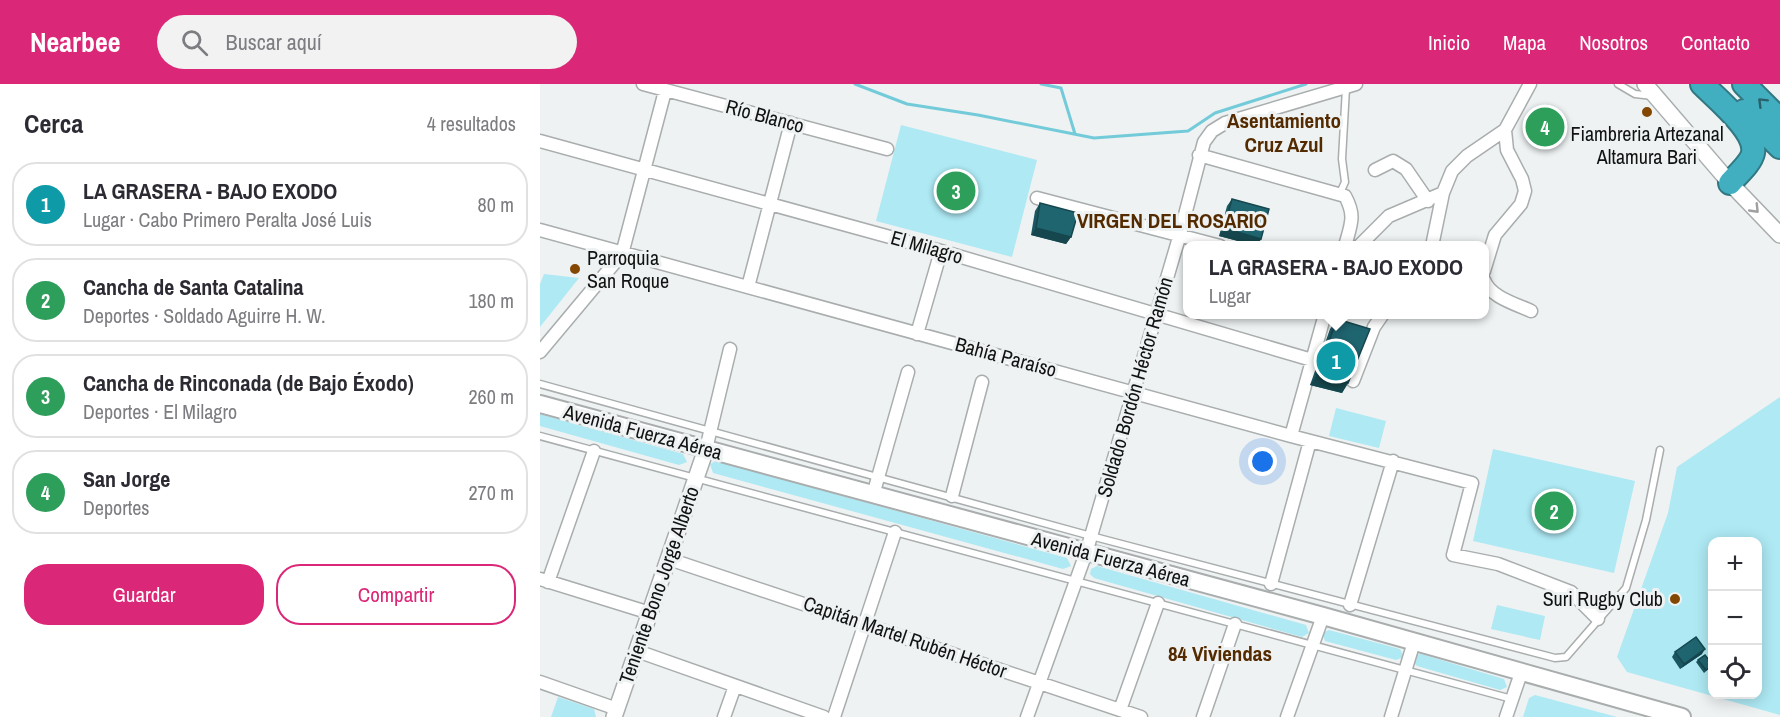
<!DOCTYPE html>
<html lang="es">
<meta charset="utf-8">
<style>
body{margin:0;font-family:"Archivo Narrow",sans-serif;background:#f2f2f3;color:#2b2b33}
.controls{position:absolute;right:18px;bottom:18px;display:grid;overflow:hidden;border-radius:12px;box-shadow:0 3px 15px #0003}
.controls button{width:54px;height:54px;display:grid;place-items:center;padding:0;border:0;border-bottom:2px solid #e1e1e2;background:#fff;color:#2b2b33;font:30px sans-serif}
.you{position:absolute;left:723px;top:378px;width:21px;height:21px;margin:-15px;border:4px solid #fff;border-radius:50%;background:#1a73e8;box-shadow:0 0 0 9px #1a73e833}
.badge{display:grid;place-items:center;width:39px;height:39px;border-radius:50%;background:#db2777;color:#fff;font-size:20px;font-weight:700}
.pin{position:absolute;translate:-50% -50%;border:3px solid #fff;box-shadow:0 2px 6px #0006}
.popup{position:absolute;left:643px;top:157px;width:306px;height:78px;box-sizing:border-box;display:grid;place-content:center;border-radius:12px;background:#fff;filter:drop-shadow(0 2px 4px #0005);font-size:20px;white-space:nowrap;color:#7c7c81}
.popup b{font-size:22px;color:#2b2b33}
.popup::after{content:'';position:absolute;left:50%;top:100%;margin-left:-12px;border:12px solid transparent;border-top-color:#fff}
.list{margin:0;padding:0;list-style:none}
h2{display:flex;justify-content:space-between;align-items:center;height:78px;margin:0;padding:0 24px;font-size:26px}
h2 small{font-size:20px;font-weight:400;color:#7c7c81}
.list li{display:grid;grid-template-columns:39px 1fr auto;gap:18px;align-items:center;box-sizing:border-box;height:84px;margin:0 12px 12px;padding:0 12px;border:2px solid #e1e1e2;border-radius:24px}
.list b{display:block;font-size:22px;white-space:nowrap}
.list p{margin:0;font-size:20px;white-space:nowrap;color:#7c7c81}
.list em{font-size:20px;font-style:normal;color:#7c7c81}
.actions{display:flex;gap:12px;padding:18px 24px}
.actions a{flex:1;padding:14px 0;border:2px solid #db2777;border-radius:24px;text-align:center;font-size:21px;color:#db2777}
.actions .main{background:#db2777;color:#fff}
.icon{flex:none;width:33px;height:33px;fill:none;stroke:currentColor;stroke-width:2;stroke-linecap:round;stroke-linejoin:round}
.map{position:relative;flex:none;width:1240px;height:633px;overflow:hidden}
header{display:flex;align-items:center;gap:36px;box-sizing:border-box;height:84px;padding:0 30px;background:#db2777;color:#fff}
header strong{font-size:28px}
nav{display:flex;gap:33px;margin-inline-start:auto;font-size:21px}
.search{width:420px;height:54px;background:#f2f2f3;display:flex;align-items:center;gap:15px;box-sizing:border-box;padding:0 21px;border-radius:33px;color:#7c7c81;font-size:22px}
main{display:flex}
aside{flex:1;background:#fff}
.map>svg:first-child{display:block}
.green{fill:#aee9f4;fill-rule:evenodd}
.water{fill:#73cbda}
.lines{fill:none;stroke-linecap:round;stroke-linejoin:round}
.stream{stroke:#73cbda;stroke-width:3}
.service-casing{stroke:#a9adad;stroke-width:9}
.minor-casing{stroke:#a9adad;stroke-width:15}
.tertiary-casing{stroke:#a9adad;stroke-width:18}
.secondary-casing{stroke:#a9adad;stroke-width:20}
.motorway-casing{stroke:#317883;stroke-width:26}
.service{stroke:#fff;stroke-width:6}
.minor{stroke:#fff;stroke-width:12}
.tertiary{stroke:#fff;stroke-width:15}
.secondary{stroke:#fff;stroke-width:16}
.motorway{stroke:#42afc0;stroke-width:22}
.wall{fill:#1b5760}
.shaded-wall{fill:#16474e}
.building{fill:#1f6570;stroke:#16474e;stroke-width:1.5}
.oneway{stroke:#2a6069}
.oneway2{stroke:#a0a0a0}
.poi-dot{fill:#834702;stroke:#eef2f2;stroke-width:2}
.labels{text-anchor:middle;stroke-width:6;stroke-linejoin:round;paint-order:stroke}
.street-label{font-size:20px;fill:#111212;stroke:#eef2f2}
.poi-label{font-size:20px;fill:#111212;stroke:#eef2f2}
.neighbourhood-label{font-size:21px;font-weight:bold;fill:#542b00;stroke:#eef2f2}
</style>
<header>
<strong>Nearbee</strong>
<div class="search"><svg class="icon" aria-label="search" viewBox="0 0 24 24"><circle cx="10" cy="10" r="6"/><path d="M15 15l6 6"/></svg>Buscar aquí</div>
<nav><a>Inicio</a><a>Mapa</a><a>Nosotros</a><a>Contacto</a></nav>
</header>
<main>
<aside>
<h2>Cerca<small>4 resultados</small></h2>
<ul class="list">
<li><span class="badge" style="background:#0f9aa8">1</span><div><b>LA GRASERA - BAJO EXODO</b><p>Lugar · Cabo Primero Peralta José Luis</p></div><em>80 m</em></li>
<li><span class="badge" style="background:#2e9e5b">2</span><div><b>Cancha de Santa Catalina</b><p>Deportes · Soldado Aguirre H. W.</p></div><em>180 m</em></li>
<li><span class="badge" style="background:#2e9e5b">3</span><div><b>Cancha de Rinconada (de Bajo Éxodo)</b><p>Deportes · El Milagro</p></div><em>260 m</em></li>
<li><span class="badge" style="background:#2e9e5b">4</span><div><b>San Jorge</b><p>Deportes</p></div><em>270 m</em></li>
</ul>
<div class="actions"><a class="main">Guardar</a><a>Compartir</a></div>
</aside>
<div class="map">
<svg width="1240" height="633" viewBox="0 0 1240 633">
<rect width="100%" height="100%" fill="#eef2f2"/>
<!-- green -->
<path class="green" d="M 361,41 L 497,76 L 472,173 L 336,137 Z
M 4,190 L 39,194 L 0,243 L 0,200 Z
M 1240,313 L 1240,631 L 1087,588 L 1077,573 L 1128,429 L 1137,383 ZM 1172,458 L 1218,458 L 1218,610 L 1172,610 Z
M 796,324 L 846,337 L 839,364 L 789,352 Z
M 0,330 L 143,370 L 147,378 L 139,381 L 0,342 Z
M 953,365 L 1095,397 L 1074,489 L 933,457 Z
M 176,377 L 527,474 L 531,482 L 523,485 L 173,389 L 170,380 Z
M 557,482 L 766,541 L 769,549 L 762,553 L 554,494 L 550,490 L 551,485 Z
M 957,521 L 1005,532 L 1000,556 L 951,545 Z
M 789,546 L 860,565 L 864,573 L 856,576 L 785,557 L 782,549 Z
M 881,570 L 964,595 L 967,603 L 960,606 L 877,582 L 873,578 L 875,571 Z
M 995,611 L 1077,633 L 983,633 L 989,614 Z
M 18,613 L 54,625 L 56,633 L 11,633 Z"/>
<!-- water -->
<path class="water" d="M 1006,27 L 1019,34 L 1006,57 L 994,49 Z"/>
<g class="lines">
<!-- stream -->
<path class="stream" d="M 315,0 L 367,20 L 438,31 L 554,54 L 648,47 L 675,29 L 766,0
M 501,0 L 521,4 L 535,50"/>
<!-- service casing -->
<g class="service-casing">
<path id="service" d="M 1078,0 L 1095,10 L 1113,12
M 800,109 L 805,98 L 802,75 L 806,4
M 0,300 L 551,452 L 1015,574 L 1026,573 L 1086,504 L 1106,436 L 1120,366
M 0,352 L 972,615"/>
</g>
<!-- minor casing -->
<g class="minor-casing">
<path id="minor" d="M 103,0 L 347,65
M 0,57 L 401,167 L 772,276
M 659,71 L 805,112 C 816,132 811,140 805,162
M 835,86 L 853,77 L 866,85 L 888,117
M 497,114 L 680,162
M 0,146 L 751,352 L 932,399 L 913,471 L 958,480 L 1031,508 L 1058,535
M 819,162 L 849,132 L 903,109
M 892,162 L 903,109 L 912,87 L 927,72 L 965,46 L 990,0
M 944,187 L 955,151 L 981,120 L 985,107 L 982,95 L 967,66 L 965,46
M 944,196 C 950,213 976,220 991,227
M 208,203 L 251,39
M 377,250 L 401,167
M 0,268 L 82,170 L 125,7
M 813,297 L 834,243 L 843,230
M 751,352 L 785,230
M 166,365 L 190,265
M 333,411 L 368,288
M 412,412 L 442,298
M 129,475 L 601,633
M 0,495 L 110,529
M 8,498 L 54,367
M 731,500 L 770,357
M 810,521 L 853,377
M 97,567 L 284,633
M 0,598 L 77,625
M 580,626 L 618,519
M 184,633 L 195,602
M 294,633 L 355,448
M 487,633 L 546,469 L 640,150 L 664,58 L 672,47 L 685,39 L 816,0
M 663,633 L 695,540
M 747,633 L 783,532
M 851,633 L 874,558
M 966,633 L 981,589"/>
</g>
<!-- tertiary casing -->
<g class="tertiary-casing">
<path id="tertiary" d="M 1105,0 L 1190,99 L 1240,151
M 74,633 L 166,365"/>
</g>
<!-- secondary casing -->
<g class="secondary-casing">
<path id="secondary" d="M 0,320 L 783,532 L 1142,633"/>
</g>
<!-- motorway casing -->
<g class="motorway-casing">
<path id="motorway" d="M 1162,0 C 1177,15 1217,47 1213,69 C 1211,79 1197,91 1190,99
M 1204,0 L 1240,36
M 1204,27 L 1240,63"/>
</g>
<!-- service -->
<use href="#service" class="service"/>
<!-- minor -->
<use href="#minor" class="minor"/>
<!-- tertiary -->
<use href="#tertiary" class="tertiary"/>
<!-- secondary -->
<use href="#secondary" class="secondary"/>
<!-- motorway -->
<use href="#motorway" class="motorway"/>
</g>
<!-- wall -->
<path class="wall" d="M 692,115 L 721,155 L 717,162 L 679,152 L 687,122 Z
M 500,119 L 531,153 L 526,160 L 491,151 L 495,127 Z
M 797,235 L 808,299 L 802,309 L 770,301 L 790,245 Z
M 1135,568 L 1162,570 L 1140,585 L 1132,573 Z
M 1158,576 L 1173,581 L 1164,589 L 1156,578 Z"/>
<!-- shaded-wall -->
<path class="shaded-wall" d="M 496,144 L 531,153 L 526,160 L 491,151 Z
M 684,144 L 721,155 L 717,162 L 679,152 Z
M 777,291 L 808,299 L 802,309 L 770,301 Z
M 1165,565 L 1162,570 L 1140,585 L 1144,580 Z"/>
<!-- building -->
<path class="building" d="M 692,115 L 729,125 L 721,155 L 684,144 Z
M 500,119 L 538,129 L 531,153 L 496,144 Z
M 797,235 L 830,245 L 808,299 L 777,291 Z
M 1156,553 L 1165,565 L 1144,580 L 1135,568 Z
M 1165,571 L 1173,581 L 1166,586 L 1158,576 Z"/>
<!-- one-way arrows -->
<defs><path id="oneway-chevron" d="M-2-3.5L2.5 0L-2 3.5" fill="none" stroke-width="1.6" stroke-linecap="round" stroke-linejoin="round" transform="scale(1.5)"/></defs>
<use class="oneway" href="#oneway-chevron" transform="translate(1222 18) rotate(-135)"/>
<use class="oneway2" href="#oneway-chevron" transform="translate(1215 125) rotate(46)"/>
<!-- markers -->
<g class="poi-dot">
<circle cx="1107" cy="28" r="6"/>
<circle cx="35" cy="185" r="6"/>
<circle cx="1135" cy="515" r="6"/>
</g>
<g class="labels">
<!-- street labels -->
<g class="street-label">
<text transform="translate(225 32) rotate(15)" y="7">Río Blanco</text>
<text transform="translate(387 163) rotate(16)" y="7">El Milagro</text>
<text transform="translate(466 273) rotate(15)" y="7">Bahía Paraíso</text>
<text transform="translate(595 303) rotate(-74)" y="7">Soldado Bordón Héctor Ramón</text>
<text transform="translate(103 348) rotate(15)" y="7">Avenida Fuerza Aérea</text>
<text transform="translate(571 475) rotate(15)" y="7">Avenida Fuerza Aérea</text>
<text transform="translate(119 501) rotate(-71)" y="7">Teniente Bono Jorge Alberto</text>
<text transform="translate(365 553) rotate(19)" y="7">Capitán Martel Rubén Héctor</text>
</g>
<!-- poi labels -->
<g class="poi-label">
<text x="1107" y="57">Fiambreria Artezanal<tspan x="1107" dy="23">Altamura Bari</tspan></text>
<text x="47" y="181" text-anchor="start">Parroquia<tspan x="47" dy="23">San Roque</tspan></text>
<text x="1123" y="522" text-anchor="end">Suri Rugby Club</text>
</g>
<!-- neighbourhood labels -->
<g class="neighbourhood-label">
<text x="744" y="44">Asentamiento<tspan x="744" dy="24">Cruz Azul</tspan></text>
<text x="632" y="144">VIRGEN DEL ROSARIO</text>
<text x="680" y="577">84 Viviendas</text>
</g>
</g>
</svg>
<div class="controls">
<button>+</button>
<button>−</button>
<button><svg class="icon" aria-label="locate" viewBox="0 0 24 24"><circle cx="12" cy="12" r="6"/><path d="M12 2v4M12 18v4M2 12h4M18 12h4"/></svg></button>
</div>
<div class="you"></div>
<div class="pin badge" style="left:796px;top:277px;background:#0f9aa8">1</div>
<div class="popup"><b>LA GRASERA - BAJO EXODO</b>Lugar</div>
<div class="pin badge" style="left:1014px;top:427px;background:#2e9e5b">2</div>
<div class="pin badge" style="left:416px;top:107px;background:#2e9e5b">3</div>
<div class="pin badge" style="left:1005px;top:43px;background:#2e9e5b">4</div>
</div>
</main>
